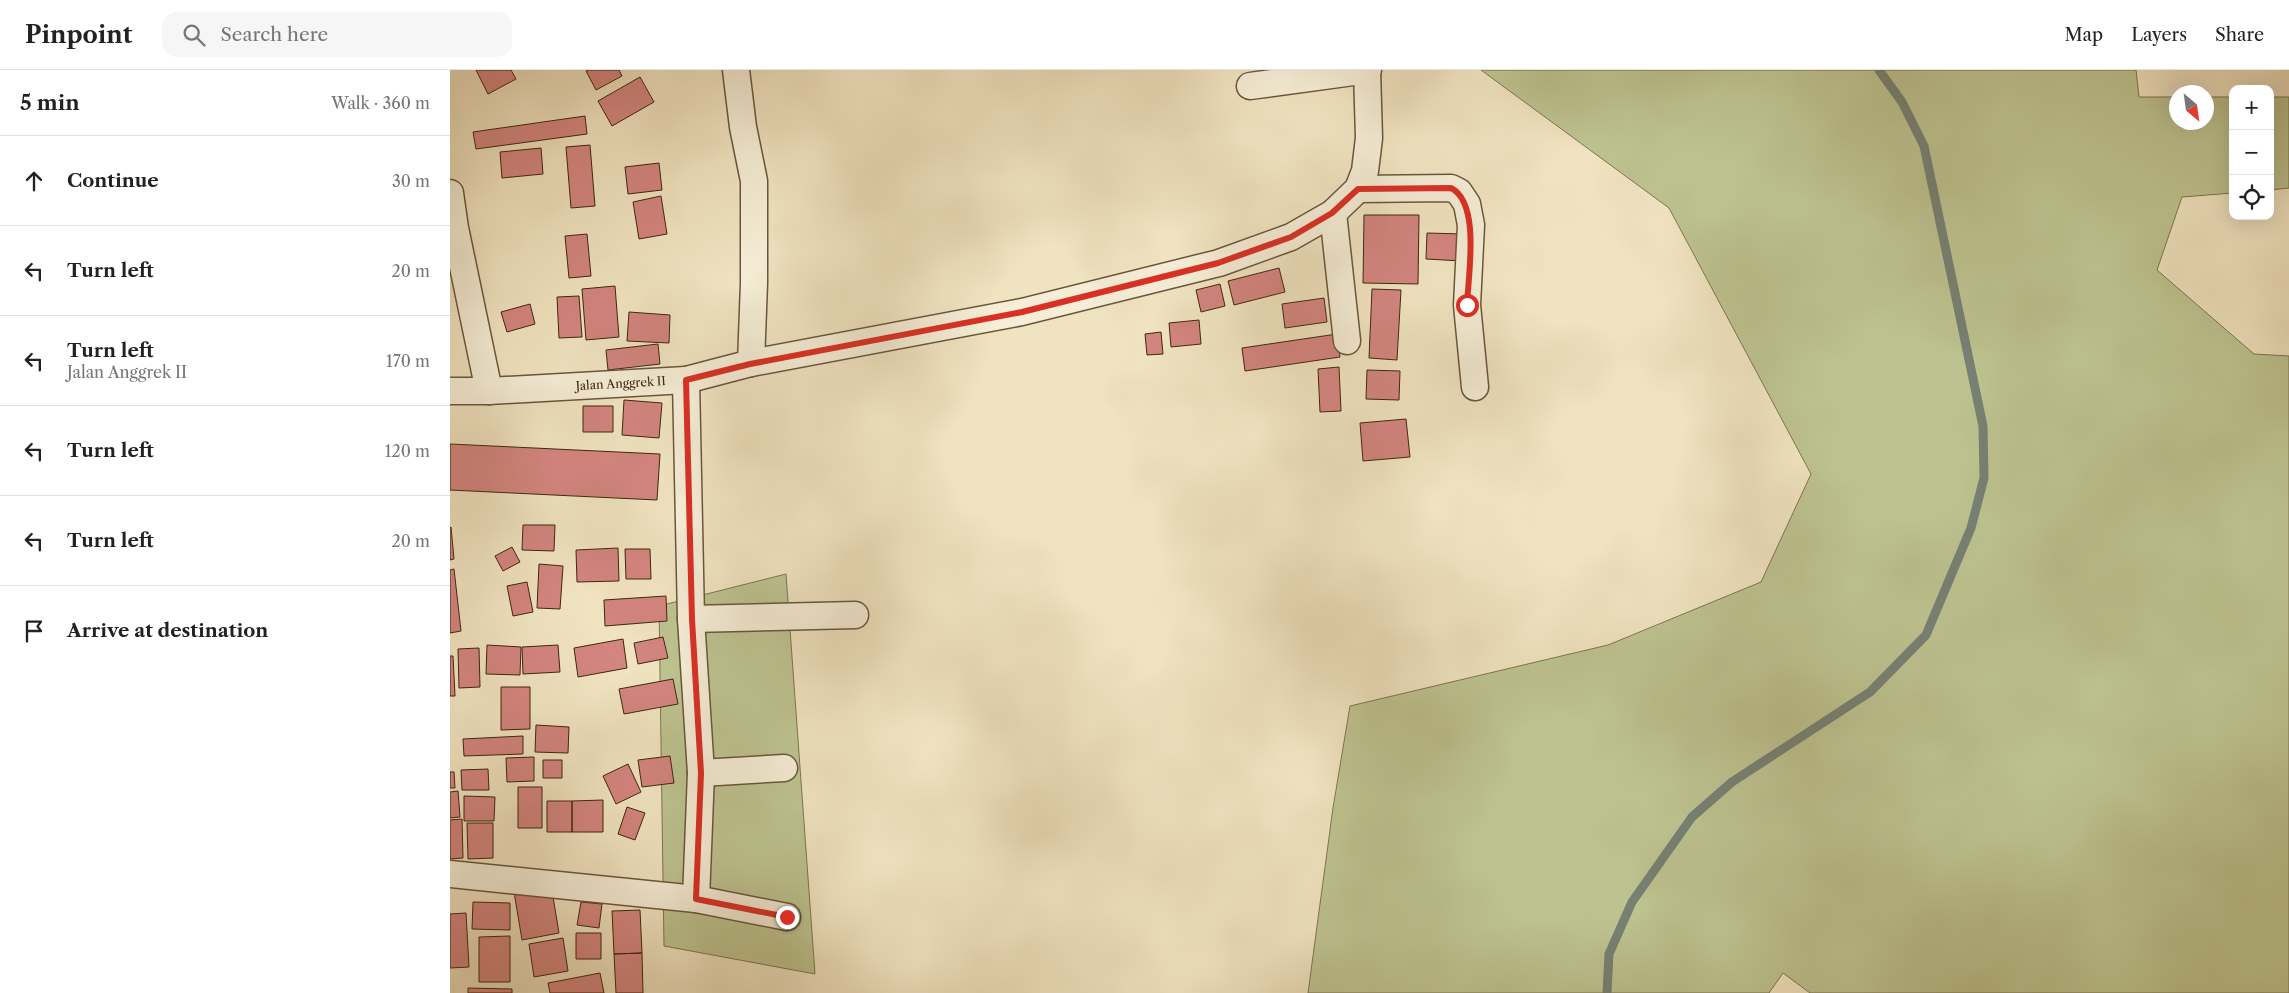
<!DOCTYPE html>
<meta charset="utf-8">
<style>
body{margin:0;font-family:"Libre Caslon Text",serif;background:#f6f6f6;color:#222}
.controls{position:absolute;right:15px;top:15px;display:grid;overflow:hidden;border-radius:10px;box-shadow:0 5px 20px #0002}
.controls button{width:45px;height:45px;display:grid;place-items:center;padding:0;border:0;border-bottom:1px solid #e0e0e0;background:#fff;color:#222;font:25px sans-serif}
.compass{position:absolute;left:1719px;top:15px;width:45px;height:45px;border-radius:50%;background:#fff;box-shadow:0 5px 20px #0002;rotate:151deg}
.stop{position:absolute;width:15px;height:15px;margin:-11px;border:4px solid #d93025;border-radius:50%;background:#fff}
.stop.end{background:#d93025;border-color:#fff;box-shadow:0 1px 5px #0008}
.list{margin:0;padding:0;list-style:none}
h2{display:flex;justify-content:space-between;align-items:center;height:65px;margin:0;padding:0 20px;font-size:21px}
h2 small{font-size:16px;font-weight:400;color:#767676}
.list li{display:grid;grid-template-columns:32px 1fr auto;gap:15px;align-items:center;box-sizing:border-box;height:90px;padding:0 20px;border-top:1px solid #e0e0e0}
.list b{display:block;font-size:19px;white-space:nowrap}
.list p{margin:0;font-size:16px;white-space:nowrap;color:#767676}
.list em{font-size:16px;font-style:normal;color:#767676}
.icon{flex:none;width:28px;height:28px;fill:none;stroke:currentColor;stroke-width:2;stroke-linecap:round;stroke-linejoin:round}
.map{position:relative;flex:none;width:1839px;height:923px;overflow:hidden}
header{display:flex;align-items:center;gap:30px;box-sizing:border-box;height:70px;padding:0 25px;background:#fff;border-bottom:1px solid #e0e0e0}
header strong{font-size:24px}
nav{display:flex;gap:28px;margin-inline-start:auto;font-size:18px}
.search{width:350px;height:45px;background:#f6f6f6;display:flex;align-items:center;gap:12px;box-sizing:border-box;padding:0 18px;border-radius:15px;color:#767676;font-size:19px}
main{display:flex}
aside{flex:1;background:#fff}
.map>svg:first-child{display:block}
.green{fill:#bdc390;stroke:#7e7550}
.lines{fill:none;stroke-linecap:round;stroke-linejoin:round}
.stream{stroke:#768174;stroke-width:9}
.building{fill:#d3857f;stroke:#3f270f}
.minor-casing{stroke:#6b563b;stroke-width:29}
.minor{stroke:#f5edd6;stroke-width:26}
.route{stroke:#d93025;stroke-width:6}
.labels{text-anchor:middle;stroke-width:4.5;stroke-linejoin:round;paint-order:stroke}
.street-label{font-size:12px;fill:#3f270f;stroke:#f5edd6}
</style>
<header>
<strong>Pinpoint</strong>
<div class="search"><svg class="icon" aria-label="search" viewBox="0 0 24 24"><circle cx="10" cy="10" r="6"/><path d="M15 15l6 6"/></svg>Search here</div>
<nav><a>Map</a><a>Layers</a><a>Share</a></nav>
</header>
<main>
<aside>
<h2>5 min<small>Walk · 360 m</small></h2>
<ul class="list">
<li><svg class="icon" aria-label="ahead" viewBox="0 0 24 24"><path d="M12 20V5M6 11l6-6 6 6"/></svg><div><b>Continue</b></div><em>30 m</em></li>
<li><svg class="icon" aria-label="left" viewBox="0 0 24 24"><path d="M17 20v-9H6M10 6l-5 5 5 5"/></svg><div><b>Turn left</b></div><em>20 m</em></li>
<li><svg class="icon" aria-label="left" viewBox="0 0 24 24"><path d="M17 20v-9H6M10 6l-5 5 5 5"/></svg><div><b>Turn left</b><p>Jalan Anggrek II</p></div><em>170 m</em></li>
<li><svg class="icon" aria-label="left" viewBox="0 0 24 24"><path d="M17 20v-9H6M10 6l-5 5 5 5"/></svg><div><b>Turn left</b></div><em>120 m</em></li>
<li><svg class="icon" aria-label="left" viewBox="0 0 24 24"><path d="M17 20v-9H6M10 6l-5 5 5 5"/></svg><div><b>Turn left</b></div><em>20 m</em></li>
<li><svg class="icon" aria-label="arrive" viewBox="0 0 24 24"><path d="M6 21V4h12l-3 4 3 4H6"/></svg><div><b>Arrive at destination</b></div></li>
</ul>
</aside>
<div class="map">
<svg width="1839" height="923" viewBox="0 0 1839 923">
<rect width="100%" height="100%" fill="#f0e3c0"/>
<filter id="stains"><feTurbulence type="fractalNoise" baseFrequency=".004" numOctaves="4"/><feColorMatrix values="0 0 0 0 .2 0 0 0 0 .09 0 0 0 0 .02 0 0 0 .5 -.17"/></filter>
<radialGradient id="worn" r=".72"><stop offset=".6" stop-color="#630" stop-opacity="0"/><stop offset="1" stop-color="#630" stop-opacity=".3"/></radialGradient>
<!-- green -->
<path class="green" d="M 1031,0 L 1686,0 L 1689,27 L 1726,27 L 1726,52 L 1756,52 L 1757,27 L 1783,27 L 1783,123 L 1732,127 L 1707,200 L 1804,284 L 1839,286 L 1839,923 L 1360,923 L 1333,903 L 1319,923 L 858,923 L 883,738 L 900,636 L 1158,575 L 1311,512 L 1361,404 L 1219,138 Z
M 1820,27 L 1839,27 L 1839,118 L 1820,120 Z
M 336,504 L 365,904 L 214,876 L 209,536 Z"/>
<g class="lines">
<!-- stream -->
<path class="stream" d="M 1157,923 L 1159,884 L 1182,832 L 1242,747 L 1282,712 L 1420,622 L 1476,565 L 1521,458 L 1534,408 L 1533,356 L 1474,76 L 1452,32 L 1429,0"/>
</g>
<!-- building -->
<path class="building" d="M 26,0 L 61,0 L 66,9 L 38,24 Z
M 139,0 L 169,0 L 172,6 L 146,20 L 136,1 Z
M 190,7 L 204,32 L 162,56 L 148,31 Z
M 135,46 L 137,64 L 26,79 L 23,62 Z
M 140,75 L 145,136 L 121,138 L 116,77 Z
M 91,78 L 93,104 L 52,108 L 50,82 Z
M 209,93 L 212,120 L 178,124 L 175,97 Z
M 211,126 L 217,164 L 189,169 L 183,132 Z
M 914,145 L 969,145 L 968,214 L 913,213 Z
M 977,163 L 1013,164 L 1012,191 L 976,189 Z
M 137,164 L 141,206 L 119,208 L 115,166 Z
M 829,198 L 835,222 L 784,235 L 778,211 Z
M 770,214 L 775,236 L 751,242 L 746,220 Z
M 165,216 L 169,267 L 136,270 L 132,219 Z
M 922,219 L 951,220 L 947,290 L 919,288 Z
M 129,226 L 132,267 L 109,268 L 107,227 Z
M 874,228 L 877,252 L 835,258 L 832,234 Z
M 80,234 L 85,254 L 57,262 L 51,242 Z
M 179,242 L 220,245 L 219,273 L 177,271 Z
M 749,250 L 751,274 L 721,277 L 719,253 Z
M 711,262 L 713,284 L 697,285 L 695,264 Z
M 887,264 L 890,287 L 795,301 L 792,278 Z
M 208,274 L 210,294 L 158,300 L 156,280 Z
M 889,297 L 891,341 L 870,342 L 868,299 Z
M 917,300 L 950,301 L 949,330 L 916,329 Z
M 174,330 L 212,333 L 209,368 L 172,365 Z
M 133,336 L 163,336 L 163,362 L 133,362 Z
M 956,349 L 960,387 L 913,391 L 910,353 Z
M 0,374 L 210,384 L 207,430 L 0,420 Z
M 73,455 L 105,455 L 104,481 L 72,480 Z
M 1,457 L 4,489 L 0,490 L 0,458 Z
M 62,477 L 70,492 L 53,501 L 45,486 Z
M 168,478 L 169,511 L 127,512 L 126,480 Z
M 175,479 L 200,479 L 201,509 L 176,509 Z
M 89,494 L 113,496 L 110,539 L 87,538 Z
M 4,499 L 11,561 L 0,563 L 0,500 Z
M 77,512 L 83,542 L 63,546 L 57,516 Z
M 216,526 L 217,551 L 155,556 L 154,530 Z
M 213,567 L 218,588 L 188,594 L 184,573 Z
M 173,569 L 177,598 L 128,607 L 124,578 Z
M 37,575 L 71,577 L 70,605 L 36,604 Z
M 108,575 L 110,602 L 73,604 L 72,577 Z
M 29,578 L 30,617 L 9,618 L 8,579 Z
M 0,586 L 3,586 L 5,626 L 0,626 Z
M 223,609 L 228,634 L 174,644 L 169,619 Z
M 51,617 L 80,617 L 80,659 L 51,660 Z
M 86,655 L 119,657 L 118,683 L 85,682 Z
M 73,666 L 73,684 L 14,686 L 13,669 Z
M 220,686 L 224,713 L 192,717 L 188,690 Z
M 84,687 L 84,711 L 57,712 L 56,688 Z
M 93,690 L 112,690 L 112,708 L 93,708 Z
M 178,694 L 191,722 L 166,734 L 153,706 Z
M 38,699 L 39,720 L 12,720 L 11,700 Z
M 0,702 L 4,702 L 5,718 L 0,718 Z
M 68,717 L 92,717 L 92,758 L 68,758 Z
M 8,721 L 10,747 L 0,748 L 0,722 Z
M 14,726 L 45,727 L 44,751 L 14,751 Z
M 153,730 L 153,762 L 122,762 L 122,731 Z
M 97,731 L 122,731 L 122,762 L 97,762 Z
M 177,737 L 195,743 L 185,770 L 168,764 Z
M 12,749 L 13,788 L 0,789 L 0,750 Z
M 17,753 L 43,753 L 43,788 L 18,789 Z
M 101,815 L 109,863 L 72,870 L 64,822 Z
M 23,832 L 60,833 L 60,860 L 22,859 Z
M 131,832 L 152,834 L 149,858 L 127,855 Z
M 190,840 L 192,883 L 164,884 L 162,841 Z
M 16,843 L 19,897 L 0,898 L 0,844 Z
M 126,863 L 151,863 L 151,889 L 126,889 Z
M 60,866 L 60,912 L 29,912 L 29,867 Z
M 113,868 L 118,901 L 84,907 L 79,874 Z
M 192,883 L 193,923 L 166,923 L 164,884 Z
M 150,903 L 154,923 L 100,923 L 98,913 Z
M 18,918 L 62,919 L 62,923 L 18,923 Z"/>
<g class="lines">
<!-- minor casing -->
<g class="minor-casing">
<g id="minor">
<path d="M 286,0 L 293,57 L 304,111 L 304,213 L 301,293"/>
<path d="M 800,16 L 918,0"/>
<path d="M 908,119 L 1001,118 L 1009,122 L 1017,134 L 1021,155 L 1017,235 L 1025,317"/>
<path d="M 0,123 L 5,158 L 39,321"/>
<path d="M 883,143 L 897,271"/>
<path d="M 236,310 L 241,549 L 251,703 L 246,829"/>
<path id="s1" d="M 0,321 L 39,321 L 236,310 L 301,293 L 572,242 L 769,193 L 841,167 L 883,143 L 908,119 L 915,101 L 919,68 L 917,0"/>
<path d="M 241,549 L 405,545"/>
<path d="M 251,703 L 334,698"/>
<path d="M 0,804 L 246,829 L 337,847"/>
</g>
</g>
<!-- minor -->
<use href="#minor" class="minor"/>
</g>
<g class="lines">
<!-- route -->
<path class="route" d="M 337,847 L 246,829 L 251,703 L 242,549 L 236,310 L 300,294 L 572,242 L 768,193 L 841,167 L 882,143 L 908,119 L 1001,118 C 1031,133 1018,206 1017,235"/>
</g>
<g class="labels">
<!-- street labels -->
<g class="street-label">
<text dy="4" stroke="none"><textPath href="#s1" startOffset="171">Jalan Anggrek II</textPath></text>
</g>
</g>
<rect width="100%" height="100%" filter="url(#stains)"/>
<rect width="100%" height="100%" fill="url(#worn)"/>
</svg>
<div class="controls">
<button>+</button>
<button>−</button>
<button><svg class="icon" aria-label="locate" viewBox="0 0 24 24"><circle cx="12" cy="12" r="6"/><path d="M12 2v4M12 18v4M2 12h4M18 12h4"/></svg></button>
</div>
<svg class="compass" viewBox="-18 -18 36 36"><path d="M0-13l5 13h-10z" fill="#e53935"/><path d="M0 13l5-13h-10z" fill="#767676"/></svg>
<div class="stop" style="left:1017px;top:235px"></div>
<div class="stop end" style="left:337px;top:847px"></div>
</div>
</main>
